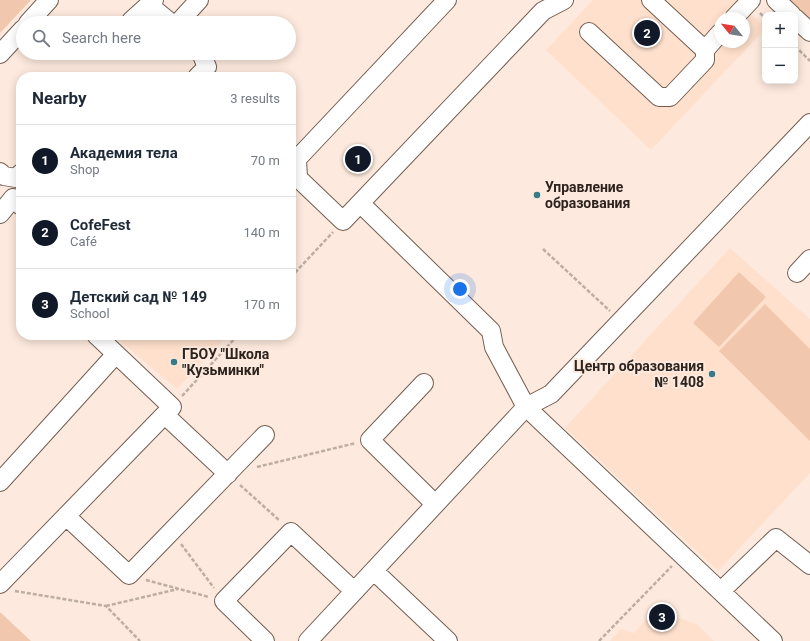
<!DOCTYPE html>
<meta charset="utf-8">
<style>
body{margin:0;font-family:Roboto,sans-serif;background:#f2f2f3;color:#1f2937}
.controls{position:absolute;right:12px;top:12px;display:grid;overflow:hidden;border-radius:8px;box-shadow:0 2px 10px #0003}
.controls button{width:36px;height:36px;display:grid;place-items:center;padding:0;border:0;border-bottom:1px solid #e0e1e3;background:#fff;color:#1f2937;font:20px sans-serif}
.compass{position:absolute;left:714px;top:12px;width:36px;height:36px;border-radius:50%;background:#fff;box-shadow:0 2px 10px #0003;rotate:300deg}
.you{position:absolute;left:460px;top:289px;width:14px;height:14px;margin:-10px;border:3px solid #fff;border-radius:50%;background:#1a73e8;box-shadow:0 0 0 6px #1a73e833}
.badge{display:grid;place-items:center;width:26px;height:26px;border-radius:50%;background:#111827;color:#fff;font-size:13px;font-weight:700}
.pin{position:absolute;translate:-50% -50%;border:2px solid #fff;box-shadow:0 1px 4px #0006}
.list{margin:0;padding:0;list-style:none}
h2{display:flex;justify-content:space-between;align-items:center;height:52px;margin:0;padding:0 16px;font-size:17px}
h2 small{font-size:13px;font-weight:400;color:#747a83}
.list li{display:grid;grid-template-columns:26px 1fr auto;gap:12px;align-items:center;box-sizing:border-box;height:72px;padding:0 16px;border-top:1px solid #e0e1e3}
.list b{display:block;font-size:15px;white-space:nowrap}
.list p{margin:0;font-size:13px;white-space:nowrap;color:#747a83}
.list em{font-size:13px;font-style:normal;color:#747a83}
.icon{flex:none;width:22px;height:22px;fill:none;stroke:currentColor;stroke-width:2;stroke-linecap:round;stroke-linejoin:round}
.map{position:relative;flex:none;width:810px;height:641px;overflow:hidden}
.search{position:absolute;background:#fff;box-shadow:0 2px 10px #0003;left:16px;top:16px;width:280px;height:44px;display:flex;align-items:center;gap:10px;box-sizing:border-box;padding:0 14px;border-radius:22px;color:#747a83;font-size:15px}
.panel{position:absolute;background:#fff;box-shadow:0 2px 10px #0003;left:16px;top:72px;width:280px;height:268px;border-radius:16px}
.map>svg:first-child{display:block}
.built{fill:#ffe0cc;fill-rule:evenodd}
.green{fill:#f1c8ad}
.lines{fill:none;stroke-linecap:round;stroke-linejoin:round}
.minor-casing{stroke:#735e51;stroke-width:20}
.path{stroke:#bdada3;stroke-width:2.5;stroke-dasharray:4 2;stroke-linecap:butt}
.minor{stroke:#fff;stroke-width:18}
.poi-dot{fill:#367b88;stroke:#fde9dd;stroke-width:1.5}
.labels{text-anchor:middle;stroke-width:4;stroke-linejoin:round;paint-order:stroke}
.poi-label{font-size:14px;font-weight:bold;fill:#2d241f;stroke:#fde9dd;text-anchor:start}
</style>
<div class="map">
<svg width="810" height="641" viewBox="0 0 810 641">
<rect width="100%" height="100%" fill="#fde9dd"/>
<!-- built -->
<path class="built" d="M 593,0 L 736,0 L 765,27 L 765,29 L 651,150 L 546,50 ZM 720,18 L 744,18 L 744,42 L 720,42 Z
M 730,248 L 810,319 L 810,473 L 718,571 L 565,428 Z
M 113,335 L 228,335 L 177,389 Z
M 656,609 L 698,625 L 714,641 L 610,641 L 621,629 L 634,633 Z"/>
<!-- green -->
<path class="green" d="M 0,0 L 31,0 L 0,33 Z
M 788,0 L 810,0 L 810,20 Z
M 739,272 L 766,297 L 719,347 L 693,323 Z
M 765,304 L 810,349 L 810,441 L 719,351 Z
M 0,612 L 31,641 L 0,641 Z"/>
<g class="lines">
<!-- minor casing -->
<g class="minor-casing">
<path id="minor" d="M 447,0 L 297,159 L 298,178 L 343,221 L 543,11 L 564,0
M 776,0 L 792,15
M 149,5 L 171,23
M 734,18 L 751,0
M 795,18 L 810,32
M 131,21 L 154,0
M 28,23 L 49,0
M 178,23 L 199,0
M 589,32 L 659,97 L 670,97 L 705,60 L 705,50 L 651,0
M 705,50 L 720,33
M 0,54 L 23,29
M 197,77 L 207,67 L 201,53
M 0,172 L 4,176 L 16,178 L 21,173
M 360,203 L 491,331 L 494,347 L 526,407 L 773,641
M 0,214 L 13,198 L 21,206
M 797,273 L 810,259
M 424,383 L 370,440 L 435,504
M 165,415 L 228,474
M 0,482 L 116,354
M 66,516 L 129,575 L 265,435
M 374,571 L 448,641
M 0,584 L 172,407 L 96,335
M 721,591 L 776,538 L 810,565
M 265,641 L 224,601 L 291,532 L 354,591
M 308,641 L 526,407 L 551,394 L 810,123"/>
</g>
<!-- path -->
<path class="path" d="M 760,13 L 765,18
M 795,46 L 810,61
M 543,249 L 610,311
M 291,277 L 333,232
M 182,396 L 238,335
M 257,467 L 356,443
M 240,485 L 279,520
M 181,544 L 214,588
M 146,580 L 209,597
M 15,591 L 106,606 L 140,641
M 106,606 L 178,589
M 599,641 L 672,566"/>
<!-- minor -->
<use href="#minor" class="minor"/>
</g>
<!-- markers -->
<g class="poi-dot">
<circle cx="537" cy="195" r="4"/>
<circle cx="174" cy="362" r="4"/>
<circle cx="712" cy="374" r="4"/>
</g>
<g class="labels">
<!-- poi labels -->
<g class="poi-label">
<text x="545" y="192">Управление<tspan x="545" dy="16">образования</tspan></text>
<text x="182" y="359">ГБОУ "Школа<tspan x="182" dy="16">"Кузьминки"</tspan></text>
<text x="704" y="371" text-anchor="end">Центр образования<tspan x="704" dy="16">№ 1408</tspan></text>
</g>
</g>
</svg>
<div class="controls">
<button>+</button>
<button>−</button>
</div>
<svg class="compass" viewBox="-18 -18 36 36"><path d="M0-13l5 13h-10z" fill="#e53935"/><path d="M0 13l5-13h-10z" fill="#747a83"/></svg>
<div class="you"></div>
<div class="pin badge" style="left:358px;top:159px">1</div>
<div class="pin badge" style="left:647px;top:33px">2</div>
<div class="pin badge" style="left:662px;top:617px">3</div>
<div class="search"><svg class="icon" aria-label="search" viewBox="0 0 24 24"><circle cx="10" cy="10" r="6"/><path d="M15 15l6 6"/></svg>Search here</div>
<section class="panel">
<h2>Nearby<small>3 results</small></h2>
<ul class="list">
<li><span class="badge">1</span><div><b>Академия тела</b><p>Shop</p></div><em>70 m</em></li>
<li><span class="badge">2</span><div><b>CofeFest</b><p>Café</p></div><em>140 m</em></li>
<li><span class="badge">3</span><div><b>Детский сад № 149</b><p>School</p></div><em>170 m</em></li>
</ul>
</section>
</div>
